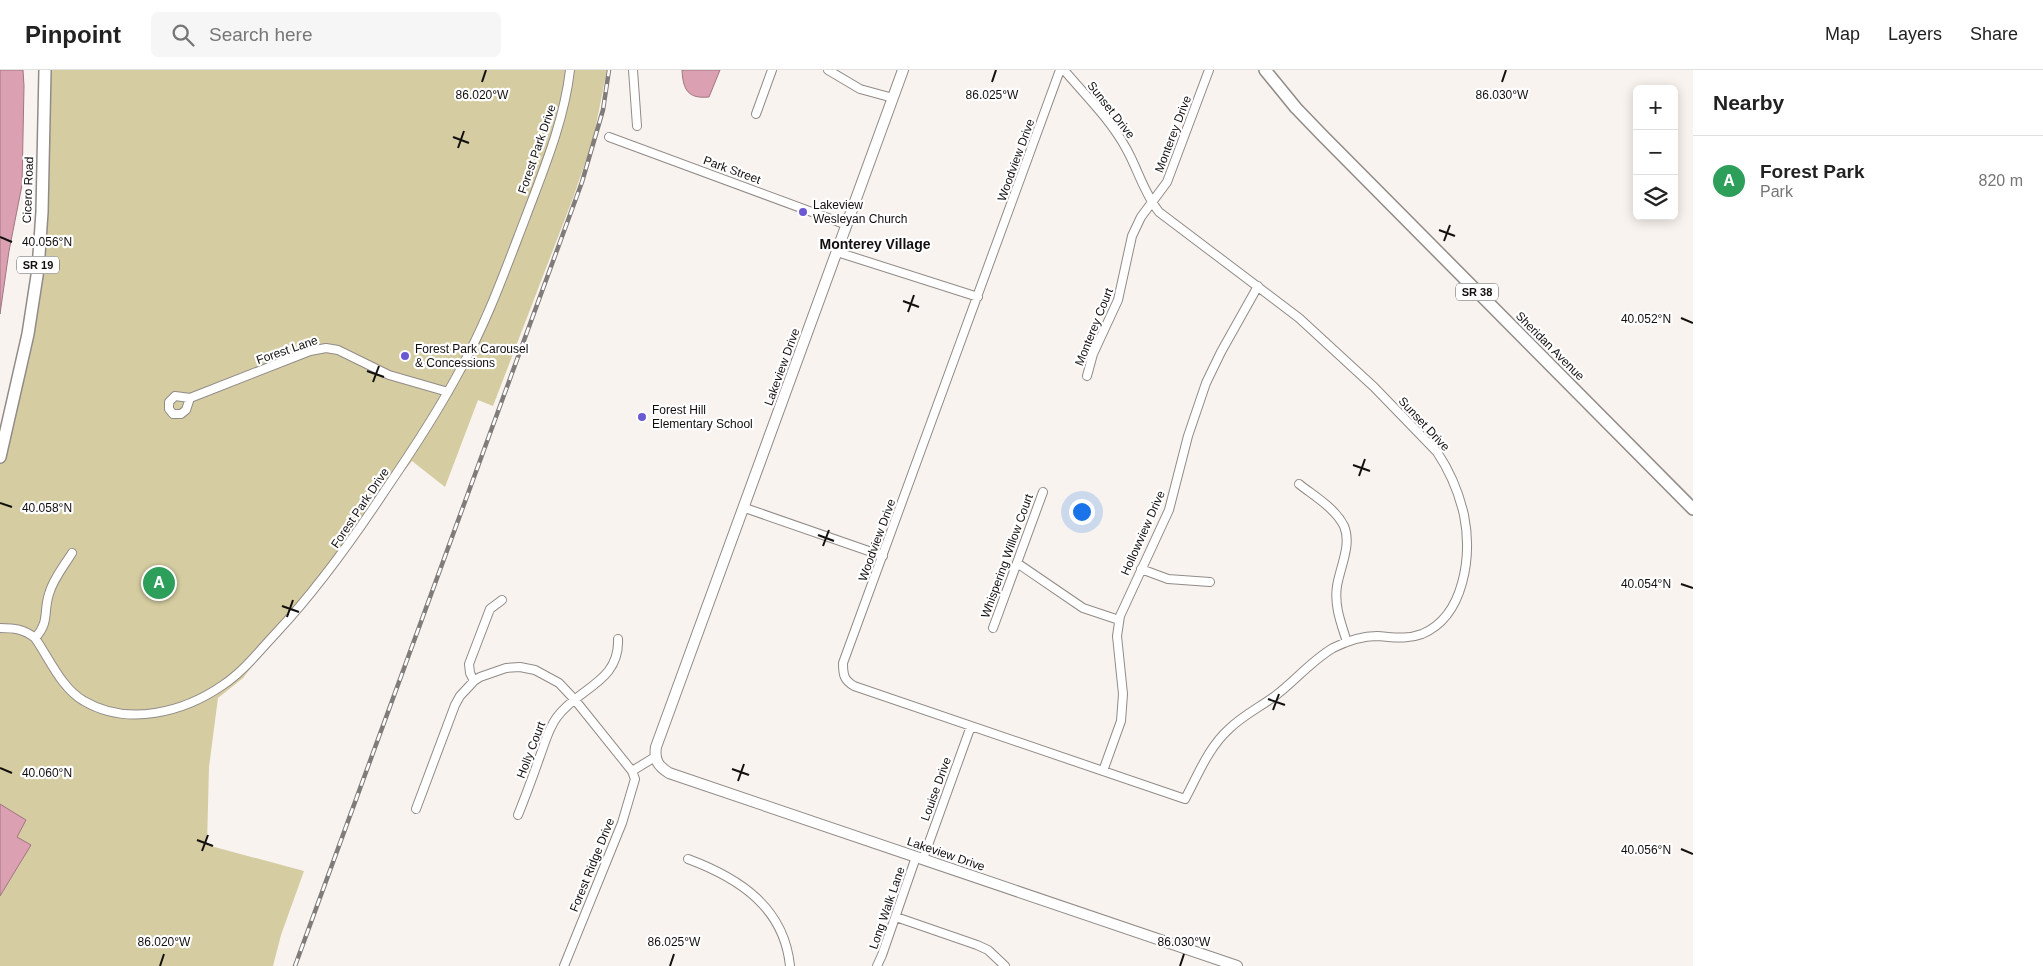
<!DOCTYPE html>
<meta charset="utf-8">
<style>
body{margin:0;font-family:Arial,sans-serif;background:#f6f6f6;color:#222}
.controls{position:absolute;right:15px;top:15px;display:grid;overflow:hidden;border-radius:8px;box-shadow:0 2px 12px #0003}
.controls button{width:45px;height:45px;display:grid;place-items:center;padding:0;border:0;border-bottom:1px solid #e0e0e0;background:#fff;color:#222;font:25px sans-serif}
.you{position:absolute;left:1081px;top:441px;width:18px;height:18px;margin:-12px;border:4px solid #fff;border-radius:50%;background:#1a73e8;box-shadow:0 0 0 8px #1a73e833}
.badge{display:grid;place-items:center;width:32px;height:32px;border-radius:50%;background:#6b59d3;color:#fff;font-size:16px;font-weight:700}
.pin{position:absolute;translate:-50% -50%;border:2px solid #fff;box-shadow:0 1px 5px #0006}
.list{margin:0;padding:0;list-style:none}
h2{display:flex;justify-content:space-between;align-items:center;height:65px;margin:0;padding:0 20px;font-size:21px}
h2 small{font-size:16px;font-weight:400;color:#767676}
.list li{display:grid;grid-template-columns:32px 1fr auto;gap:15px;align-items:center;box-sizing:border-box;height:90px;padding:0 20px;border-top:1px solid #e0e0e0}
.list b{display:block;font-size:19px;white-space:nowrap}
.list p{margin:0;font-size:16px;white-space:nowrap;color:#767676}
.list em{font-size:16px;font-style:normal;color:#767676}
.icon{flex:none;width:28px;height:28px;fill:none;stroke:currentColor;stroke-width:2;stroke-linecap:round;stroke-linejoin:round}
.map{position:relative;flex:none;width:1693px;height:896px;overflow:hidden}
header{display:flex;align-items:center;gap:30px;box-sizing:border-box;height:70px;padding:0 25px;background:#fff;border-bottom:1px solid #e0e0e0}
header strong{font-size:24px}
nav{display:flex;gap:28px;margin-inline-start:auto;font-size:18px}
.search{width:350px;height:45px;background:#f6f6f6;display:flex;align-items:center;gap:12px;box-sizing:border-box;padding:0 18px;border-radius:8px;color:#767676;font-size:19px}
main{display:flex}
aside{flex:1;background:#fff}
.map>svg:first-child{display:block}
.green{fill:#d5cca1}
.water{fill:#dba1b2;stroke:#9f7681}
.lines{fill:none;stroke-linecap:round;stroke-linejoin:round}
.street-casing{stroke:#918b88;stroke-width:10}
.secondary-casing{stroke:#918b88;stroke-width:12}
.primary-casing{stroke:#918b88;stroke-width:14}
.street{stroke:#fff;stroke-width:8}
.secondary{stroke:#fff;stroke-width:10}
.primary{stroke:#fff;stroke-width:11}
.rail-casing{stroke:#807c7a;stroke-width:4.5}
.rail{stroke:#fff;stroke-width:2.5;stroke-dasharray:8;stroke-linecap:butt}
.ticks{fill:none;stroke:#12100f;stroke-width:2}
.poi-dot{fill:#6b59d3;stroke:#fff;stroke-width:2}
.labels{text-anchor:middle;stroke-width:4.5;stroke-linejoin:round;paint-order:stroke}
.shield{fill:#fff;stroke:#595857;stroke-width:1}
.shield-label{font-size:11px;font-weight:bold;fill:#12100f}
.street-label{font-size:12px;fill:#12100f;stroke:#fff}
.poi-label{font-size:12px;fill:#12100f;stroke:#fff;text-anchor:start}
.neighbourhood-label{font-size:14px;font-weight:bold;fill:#12100f;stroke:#fff}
.ticks-label{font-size:12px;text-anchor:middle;fill:#12100f;stroke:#fff;stroke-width:4.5;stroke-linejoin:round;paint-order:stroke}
</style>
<header>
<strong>Pinpoint</strong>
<div class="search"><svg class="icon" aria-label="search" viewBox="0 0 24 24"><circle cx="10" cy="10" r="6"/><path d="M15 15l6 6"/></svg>Search here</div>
<nav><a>Map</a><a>Layers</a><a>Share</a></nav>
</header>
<main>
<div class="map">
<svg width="1693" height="896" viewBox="0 0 1693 896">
<rect width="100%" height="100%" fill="#f9f3ef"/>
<!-- green -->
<path class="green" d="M 45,0 L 607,0 L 593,70 L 573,128 L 493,336 L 478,330 L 445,417 L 412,391 L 243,608 L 218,628 L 209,697 L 207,775 L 304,801 L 281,865 L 273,896 L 0,896 L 0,365 L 21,301 L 40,170 Z"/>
<!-- water -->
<path class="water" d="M 0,0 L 23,0 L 24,16 L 22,115 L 9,181 L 0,244 Z
M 682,0 L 720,0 L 709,27 C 688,29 683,20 682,0 Z
M 0,734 L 26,750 L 17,767 L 31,775 L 0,826 Z"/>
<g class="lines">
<!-- street casing -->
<g class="street-casing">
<path id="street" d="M 633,0 L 637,56
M 828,0 L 860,19 L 893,28
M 1060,0 L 843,593 C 843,605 844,610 854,616 L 1185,729 C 1198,705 1208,678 1229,659 C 1242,646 1260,637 1275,626 C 1295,611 1311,591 1333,578 C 1347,571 1361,566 1377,566 C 1393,567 1406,570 1422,564 C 1465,546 1472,485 1464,445 C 1459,423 1449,400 1437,382 L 1374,317 L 1299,248 L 1159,142 C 1144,123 1138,100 1127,80 C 1111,50 1085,25 1064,0
M 756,44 L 772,0
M 609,67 L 847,155
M 837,182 L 978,227
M 1087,306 L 1093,284 L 1118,230 L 1132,166 L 1141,147 L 1167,112 L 1209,0
M 190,328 L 186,340 L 181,344 L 173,344 L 169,339 L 169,332 L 175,326 L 190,328 L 310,281 L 326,278 L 338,280 L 389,305 L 448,322
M 1299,414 C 1314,426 1335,438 1344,456 C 1352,475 1340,497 1337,516 C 1334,536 1341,553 1347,572
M 745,438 L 883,486
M 1017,493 L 1083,538 L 1119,550
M 1141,499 L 1168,509 L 1210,512
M 0,558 C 14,558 24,559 35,568 C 49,588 62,619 84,631 C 128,657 184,642 223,615 C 244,601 260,580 277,562 C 319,517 353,469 386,419 C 412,381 437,343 459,302 C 486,254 505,201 525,149 C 543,101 564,52 570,0
M 993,558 L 1043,422
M 35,568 C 50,552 43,542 49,524 C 53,509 64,496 72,483
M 474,611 L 470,603 L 469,594 L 490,539 L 502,530
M 632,701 L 655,687
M 1103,701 L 1121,651 L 1123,624 L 1117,566 L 1120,546 L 1169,440 L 1188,366 L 1206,313 L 1221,282 L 1258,216
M 416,739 L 455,635 L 460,626 L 474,611 L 480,607 L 506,598 L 520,597 L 535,600 L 559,613 L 575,630 L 632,701 L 635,709 L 622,753 L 564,896
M 518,745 C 526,725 533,706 540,686 C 545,673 548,659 557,647 C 578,618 620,612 618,569
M 688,789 C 739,808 784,837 790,896
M 923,789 L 971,656
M 896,847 L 977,875 L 988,880 L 1005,896
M 877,896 L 882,885 L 916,787"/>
</g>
<!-- secondary casing -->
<g class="secondary-casing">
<path id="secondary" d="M 903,0 L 656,677 C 654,690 658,696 669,703 L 1237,896"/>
</g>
<!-- primary casing -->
<g class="primary-casing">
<path id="primary" d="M 1265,0 L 1296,38 L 1323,66 L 1693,439
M 0,387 L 28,264 L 38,199 L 42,142 L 45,0"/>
</g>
<!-- street -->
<use href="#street" class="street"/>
<!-- secondary -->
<use href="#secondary" class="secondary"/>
<!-- primary -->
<use href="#primary" class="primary"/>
<!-- rail casing -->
<g class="rail-casing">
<path id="rail" d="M 295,896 L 582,112 L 603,40 L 609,0"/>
</g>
<!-- rail -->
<use href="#rail" class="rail"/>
</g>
<!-- ticks -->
<path class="ticks" d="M 482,12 L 486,0M 992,12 L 996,0M 1502,12 L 1506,0M 453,67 L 469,73M 458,78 L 464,61M 1439,160 L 1455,166M 0,167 L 12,172M 1444,171 L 1450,155M 903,231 L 919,237M 908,242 L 914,225M 1681,248 L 1693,253M 367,301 L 384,307M 373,312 L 379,296M 1353,395 L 1370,401M 1359,406 L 1365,389M 0,433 L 12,437M 818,465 L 834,471M 823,476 L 829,460M 1681,514 L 1693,518M 282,536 L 299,542M 287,547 L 293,530M 1268,629 L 1285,635M 1273,640 L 1279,624M 0,698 L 12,703M 732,699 L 749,705M 738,711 L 744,694M 197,770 L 213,776M 1681,779 L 1693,784M 202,781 L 208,765M 160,896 L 164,884M 670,896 L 674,884M 1180,896 L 1184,884"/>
<!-- markers -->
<g class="poi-dot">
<circle cx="803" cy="142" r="5"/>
<circle cx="405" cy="286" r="5"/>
<circle cx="642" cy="347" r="5"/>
</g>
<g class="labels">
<!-- shield labels -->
<g class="shield">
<rect x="17" y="186.5" width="42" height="17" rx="4"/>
<rect x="1456" y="213.5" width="42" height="17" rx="4"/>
</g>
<g class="shield-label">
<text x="38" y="199">SR 19</text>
<text x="1477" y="226">SR 38</text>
</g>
<!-- street labels -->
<g class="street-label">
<text transform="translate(1111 40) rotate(52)" y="4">Sunset Drive</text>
<text transform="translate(1173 64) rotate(-69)" y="4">Monterey Drive</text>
<text transform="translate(537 79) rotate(-71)" y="4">Forest Park Drive</text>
<text transform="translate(1016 90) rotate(-70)" y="4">Woodview Drive</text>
<text transform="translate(732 100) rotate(20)" y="4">Park Street</text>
<text transform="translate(28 120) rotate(-88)" y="4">Cicero Road</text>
<text transform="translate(1094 257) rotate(-68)" y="4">Monterey Court</text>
<text transform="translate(1550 276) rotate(45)" y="4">Sheridan Avenue</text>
<text transform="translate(287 280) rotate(-19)" y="4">Forest Lane</text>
<text transform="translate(782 297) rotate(-70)" y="4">Lakeview Drive</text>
<text transform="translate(1424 354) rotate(47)" y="4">Sunset Drive</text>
<text transform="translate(360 438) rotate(-56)" y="4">Forest Park Drive</text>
<text transform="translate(1143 463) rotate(-66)" y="4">Hollowview Drive</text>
<text transform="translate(877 470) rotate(-70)" y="4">Woodview Drive</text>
<text transform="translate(1007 486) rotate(-70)" y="4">Whispering Willow Court</text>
<text transform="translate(531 680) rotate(-69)" y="4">Holly Court</text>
<text transform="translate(936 719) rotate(-70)" y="4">Louise Drive</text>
<text transform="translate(946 784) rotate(19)" y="4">Lakeview Drive</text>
<text transform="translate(592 795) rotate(-68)" y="4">Forest Ridge Drive</text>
<text transform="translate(887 838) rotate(-71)" y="4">Long Walk Lane</text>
</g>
<!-- poi labels -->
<g class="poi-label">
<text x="813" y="139">Lakeview<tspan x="813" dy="14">Wesleyan Church</tspan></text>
<text x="415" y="283">Forest Park Carousel<tspan x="415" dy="14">&amp; Concessions</tspan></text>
<text x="652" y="344">Forest Hill<tspan x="652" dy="14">Elementary School</tspan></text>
</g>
<!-- neighbourhood labels -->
<g class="neighbourhood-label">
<text x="875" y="179">Monterey Village</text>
</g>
</g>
<g class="ticks-label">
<text x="482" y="29">86.020°W</text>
<text x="992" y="29">86.025°W</text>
<text x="1502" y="29">86.030°W</text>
<text x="47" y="176">40.056°N</text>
<text x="1646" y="253">40.052°N</text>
<text x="47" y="442">40.058°N</text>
<text x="1646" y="518">40.054°N</text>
<text x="47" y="707">40.060°N</text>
<text x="1646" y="784">40.056°N</text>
<text x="164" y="876">86.020°W</text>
<text x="674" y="876">86.025°W</text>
<text x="1184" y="876">86.030°W</text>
</g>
</svg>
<div class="controls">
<button>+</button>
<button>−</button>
<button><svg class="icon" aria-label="layers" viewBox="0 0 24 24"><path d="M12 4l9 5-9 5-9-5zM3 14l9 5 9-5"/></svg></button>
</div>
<div class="you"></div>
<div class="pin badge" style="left:159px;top:513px;background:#2e9e5b">A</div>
</div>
<aside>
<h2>Nearby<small></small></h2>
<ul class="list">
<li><span class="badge" style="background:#2e9e5b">A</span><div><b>Forest Park</b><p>Park</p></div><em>820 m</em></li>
</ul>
</aside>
</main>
